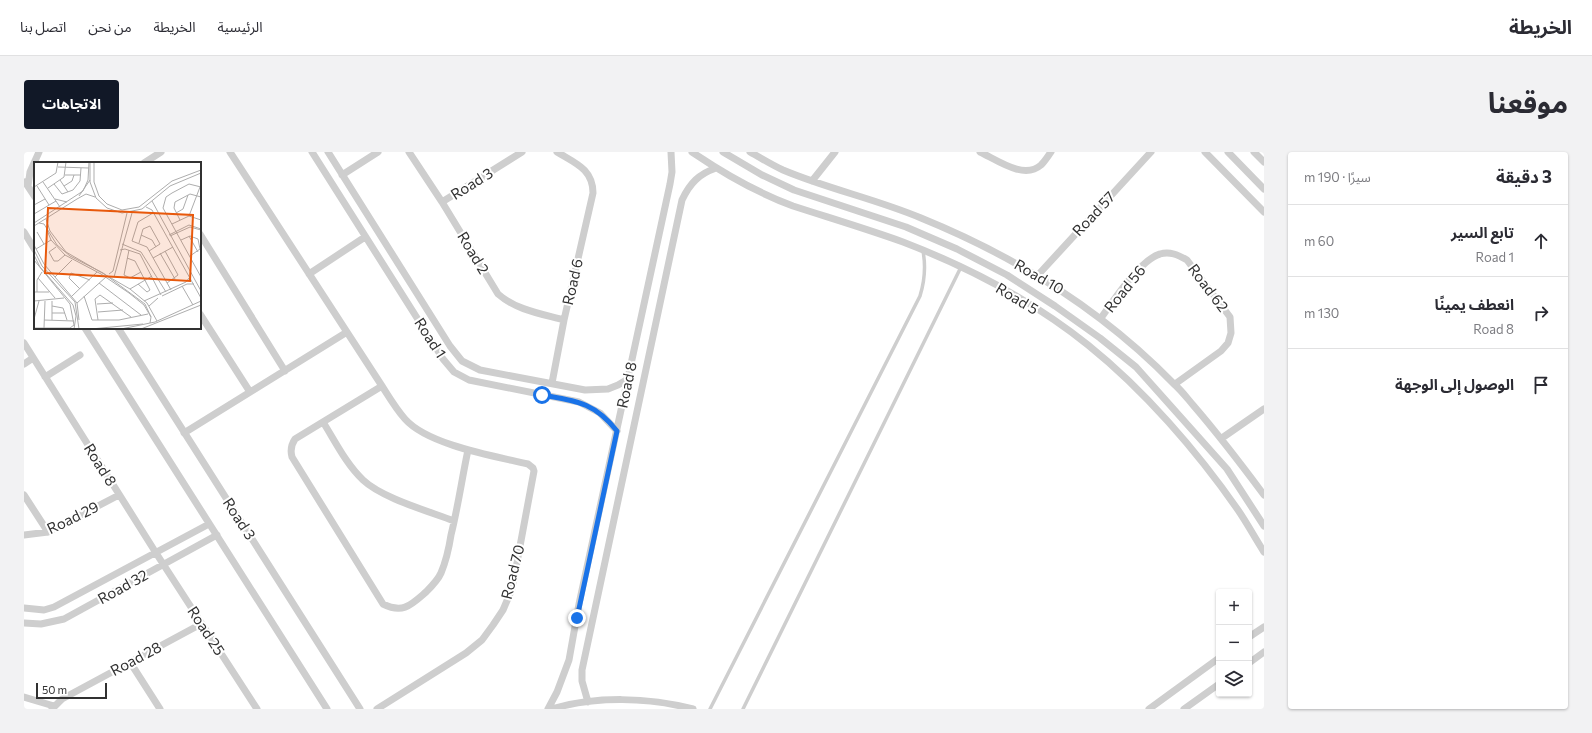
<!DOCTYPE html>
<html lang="ar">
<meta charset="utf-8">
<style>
body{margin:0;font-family:Commissioner,"Noto Sans Arabic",sans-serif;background:#f2f2f3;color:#2b2b33;direction:rtl}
.controls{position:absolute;right:12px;bottom:12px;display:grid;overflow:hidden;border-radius:4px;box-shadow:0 1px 3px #0004}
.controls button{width:36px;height:36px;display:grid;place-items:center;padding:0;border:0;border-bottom:1px solid #e1e1e2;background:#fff;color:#2b2b33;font:20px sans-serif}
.scale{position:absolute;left:12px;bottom:10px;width:71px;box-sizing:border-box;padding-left:4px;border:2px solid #313131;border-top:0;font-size:11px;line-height:14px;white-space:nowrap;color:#313131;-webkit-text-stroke:3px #fff;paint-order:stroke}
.stop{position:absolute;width:12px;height:12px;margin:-9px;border:3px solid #1a73e8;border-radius:50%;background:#fff}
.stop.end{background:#1a73e8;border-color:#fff;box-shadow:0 1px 4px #0008}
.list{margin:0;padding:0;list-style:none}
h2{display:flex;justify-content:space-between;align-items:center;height:52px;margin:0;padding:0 16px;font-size:17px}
h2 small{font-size:13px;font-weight:400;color:#7c7c81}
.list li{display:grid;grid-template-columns:26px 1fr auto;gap:12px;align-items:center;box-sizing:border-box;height:72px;padding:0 16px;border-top:1px solid #e1e1e2}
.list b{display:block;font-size:15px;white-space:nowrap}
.list p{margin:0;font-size:13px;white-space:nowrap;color:#7c7c81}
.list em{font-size:13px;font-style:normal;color:#7c7c81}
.icon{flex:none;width:22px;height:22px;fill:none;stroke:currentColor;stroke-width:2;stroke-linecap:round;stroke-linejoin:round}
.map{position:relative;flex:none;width:1240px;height:557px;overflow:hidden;direction:ltr;border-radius:4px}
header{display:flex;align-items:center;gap:24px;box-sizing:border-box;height:56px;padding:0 20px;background:#fff;border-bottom:1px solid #e1e1e2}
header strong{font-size:19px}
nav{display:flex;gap:22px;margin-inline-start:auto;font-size:14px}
.intro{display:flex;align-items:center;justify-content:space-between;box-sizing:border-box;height:96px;padding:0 24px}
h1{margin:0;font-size:28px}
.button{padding:10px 18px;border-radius:4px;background:#111827;color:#fff;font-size:14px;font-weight:700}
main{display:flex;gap:24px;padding:0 24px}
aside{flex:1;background:#fff;border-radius:4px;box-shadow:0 1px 3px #0004}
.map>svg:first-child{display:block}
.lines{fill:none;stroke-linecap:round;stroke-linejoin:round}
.service{stroke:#cecece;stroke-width:3.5}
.minor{stroke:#cecece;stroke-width:7}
.route{stroke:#1a73e8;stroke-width:5}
.labels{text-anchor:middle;stroke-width:4;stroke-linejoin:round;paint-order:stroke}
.street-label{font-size:15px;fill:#313131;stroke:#fff}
.inset-road{fill:none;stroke:#adadad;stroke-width:1}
.view{fill:#e8590c;fill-opacity:0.15;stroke:#e8590c;stroke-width:2}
.inset-edge{fill:none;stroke:#313131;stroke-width:2}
</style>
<header>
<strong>الخريطة</strong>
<nav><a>الرئيسية</a><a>الخريطة</a><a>من نحن</a><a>اتصل بنا</a></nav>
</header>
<div class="intro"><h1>موقعنا</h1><a class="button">الاتجاهات</a></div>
<main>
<aside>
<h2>3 دقيقة<small>سيرًا · 190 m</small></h2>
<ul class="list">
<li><svg class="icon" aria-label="ahead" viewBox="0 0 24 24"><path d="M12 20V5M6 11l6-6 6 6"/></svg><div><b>تابع السير</b><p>Road 1</p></div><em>60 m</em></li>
<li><svg class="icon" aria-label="right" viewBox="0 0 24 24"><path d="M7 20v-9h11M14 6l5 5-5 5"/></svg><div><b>انعطف يمينًا</b><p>Road 8</p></div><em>130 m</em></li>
<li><svg class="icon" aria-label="arrive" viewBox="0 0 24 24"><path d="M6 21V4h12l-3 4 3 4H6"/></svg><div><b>الوصول إلى الوجهة</b></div></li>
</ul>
</aside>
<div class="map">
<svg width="1240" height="557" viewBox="0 0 1240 557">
<rect width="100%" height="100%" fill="#fff"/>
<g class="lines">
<!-- service -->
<path class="service" d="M 686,557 L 896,144 C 901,128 902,115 899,99
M 719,557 L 937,115"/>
<!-- minor -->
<path class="minor" d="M 206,0 L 358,234 C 365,245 372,257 381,267 C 404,293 470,304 504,312 L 509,316 L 510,319 L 488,437 L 479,458 L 469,473 L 458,488 L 442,501 L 353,557
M 288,0 L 419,207 L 430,220 L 445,228 L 555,250 L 576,261 L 593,279
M 304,0 L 426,194 L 438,209 L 456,218 L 561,238 L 584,237 L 594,233 L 604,227
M 385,0 L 418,50 L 474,142 C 492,158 518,162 540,168
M 668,0 C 699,21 734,41 769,54 C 806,66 843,77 879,90 C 944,115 1009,149 1064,193 C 1120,238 1173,299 1214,358 C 1223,371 1231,386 1240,400
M 699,0 L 738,23 L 770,38 L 882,75 L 933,97 L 983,123 L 1031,154 L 1076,186 L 1112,215 L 1203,317 L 1240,374
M 726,0 C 737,6 748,13 759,18 C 804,37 852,47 897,66 C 993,105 1077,157 1150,232 C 1157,238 1163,246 1169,253 C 1194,282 1217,312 1240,343
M 956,0 C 973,8 1000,28 1017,13 C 1021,9 1024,4 1027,0
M 1181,0 L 1240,60
M 1204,0 L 1240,37
M 1230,0 L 1240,10
M 120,11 L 137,0
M 318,23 L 354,0
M 788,29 L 811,0
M 1,30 L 11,45
M 4,34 L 6,20 L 15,0
M 418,50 L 498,0
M 0,80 L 11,98
M 176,82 L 261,219
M 285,122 L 341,85
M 1014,123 L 1127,0
M 176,162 L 226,240
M 1077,166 C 1089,149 1117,107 1136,102 C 1146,99 1154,103 1163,108 L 1206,165 L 1207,181 L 1204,191 L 1197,199 L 1151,232
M 61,176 L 303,557
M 94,176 L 336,557
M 0,191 L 132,401 L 233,557
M 0,212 L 9,206
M 21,225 L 56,203
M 528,231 L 540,168 L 569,41 C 569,17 551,11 533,0
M 358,234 L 271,287 C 267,293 266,298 268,305 L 359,452 C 379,462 387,453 402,440 C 407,435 414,428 417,421 C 422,409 425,396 427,383 C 434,355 438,326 444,298
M 299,270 C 311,289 322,312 339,328 C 358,346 404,359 430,369
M 160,281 L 323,180
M 1198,286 L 1240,257
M 0,343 L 24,380
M 0,383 L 24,380 L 95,343
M 0,456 L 20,458 L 30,455 L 185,372
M 0,471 L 17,472 L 40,467 L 193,383
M 1225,485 L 1240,475
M 106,510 L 136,557
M 1225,511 L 1240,500
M 0,545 L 30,554
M 564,550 L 558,529 L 558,518 L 658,48 C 666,31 675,22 692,16
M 28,557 L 38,547 L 177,472
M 524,557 L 533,540 L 545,508 L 555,452 L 646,32 L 648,20 L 647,0
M 527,557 C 572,544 624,545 669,557
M 1125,557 L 1195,506
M 1160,557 L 1195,532"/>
</g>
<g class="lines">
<!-- route -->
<path class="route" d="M 518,243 C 552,249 570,250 593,279 L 553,466"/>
</g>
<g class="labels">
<!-- street labels -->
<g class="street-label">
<text transform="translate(448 32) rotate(-32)" y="5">Road 3</text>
<text transform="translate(1070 62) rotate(-47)" y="5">Road 57</text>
<text transform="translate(449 101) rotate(59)" y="5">Road 2</text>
<text transform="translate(1015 125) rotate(30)" y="5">Road 10</text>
<text transform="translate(549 130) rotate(-77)" y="5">Road 6</text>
<text transform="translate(1184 136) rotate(53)" y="5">Road 62</text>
<text transform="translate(1101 137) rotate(-51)" y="5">Road 56</text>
<text transform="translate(993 147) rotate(31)" y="5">Road 5</text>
<text transform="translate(406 186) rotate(57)" y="5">Road 1</text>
<text transform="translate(603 233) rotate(-78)" y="5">Road 8</text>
<text transform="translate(76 313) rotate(58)" y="5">Road 8</text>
<text transform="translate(49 366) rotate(-26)" y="5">Road 29</text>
<text transform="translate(215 367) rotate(57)" y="5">Road 3</text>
<text transform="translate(489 420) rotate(-76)" y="5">Road 70</text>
<text transform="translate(99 435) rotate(-29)" y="5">Road 32</text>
<text transform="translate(182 479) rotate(57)" y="5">Road 25</text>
<text transform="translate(112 507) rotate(-28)" y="5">Road 28</text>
</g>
</g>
<!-- overview -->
<g transform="translate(10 10)">
<rect width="167" height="167" fill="#fff"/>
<path class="inset-road" d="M 56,0 L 56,20 L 62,36 L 73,46 L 88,51 L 108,47 L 136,24 L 167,11M 60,0 L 60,20 L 65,34 L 73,42 L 88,48 L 105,45 L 138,19 L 167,8M 24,5 L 55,6M 31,13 L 47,13M 26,18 L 34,30M 9,20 L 26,45M 20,22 L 28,32 L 39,28 L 46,19 L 47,6M 3,24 L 15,43M 30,24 L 38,19 L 40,13M 0,25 L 22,11 L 24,0M 167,25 L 155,22 L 138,31 L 132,35 L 129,46 L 167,115M 14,26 L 30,15 L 32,0M 45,34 L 56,18M 21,37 L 33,40M 118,39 L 167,129M 0,43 L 11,37M 112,45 L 118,48 L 167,136M 119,51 L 104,60 L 98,79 L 113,85 L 137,128M 142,51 L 149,47 L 154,33M 0,52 L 22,39M 155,54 L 167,58M 12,57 L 16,69 L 32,90 L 96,127 L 113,141 L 123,159M 146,58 L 140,46 L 141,40 L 156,32 L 167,35M 0,61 L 49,29 L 54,18 L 55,0M 5,61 L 10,62 L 23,83 L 36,94 L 69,111 L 111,142 L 117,155 L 116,161M 138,62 L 155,54 L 166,25M 0,64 L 43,37 L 52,32 L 61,35M 13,68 L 17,78 L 31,93 L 67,112 L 95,131 L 110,143 L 117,155M 3,70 L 10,82M 107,73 L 118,78 L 122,85M 135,73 L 155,63 L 167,67M 136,74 L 156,65 L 167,68M 155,74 L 164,90M 147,78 L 156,74 L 164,77 L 166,87 L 156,94M 105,81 L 109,67 L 116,64 L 126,82 L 115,89M 88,82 L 107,90 L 132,130M 0,83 L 10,102 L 43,141 L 45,158M 22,85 L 15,90 L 20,99 L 24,99 L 31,93M 2,87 L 17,78M 0,88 L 8,104 L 41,140 L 45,167M 86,88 L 91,87 L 106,92 L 127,133M 95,88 L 90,113 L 96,116 L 107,110M 131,89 L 144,113 L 133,121M 126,91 L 141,117M 0,93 L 6,105 L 39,143 L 42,154 L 40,167M 93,96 L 101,99 L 116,128 L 113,130 L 104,122M 119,96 L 139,85M 0,98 L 36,142 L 40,163 L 36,166 L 0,166M 75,112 L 79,109 L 93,51M 21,115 L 38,98M 80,115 L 98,51M 4,116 L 21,136M 65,121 L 107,153M 148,124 L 159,143M 46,127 L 35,116 L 37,111 L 56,118M 96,127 L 118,114M 0,130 L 15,130M 3,130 L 3,118 L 8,110M 38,134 L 63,110M 50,134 L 58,158 L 85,158 L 114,152M 128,134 L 153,122 L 160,122M 0,139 L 30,136M 110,139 L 152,120 L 155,116M 43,141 L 72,115M 63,142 L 79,141M 18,144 L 29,146 L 33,158M 115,144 L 124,136M 64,150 L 89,148M 18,151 L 31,151M 0,157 L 5,139M 10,158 L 40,159M 18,158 L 18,139M 64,158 L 61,137 L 66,133 L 97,155M 10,166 L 11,139M 57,167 L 109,162M 87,167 L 121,160 L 167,139M 107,167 L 167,143"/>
<path class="view" d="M 14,46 L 159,53 L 156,119 L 11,111 Z"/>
<rect width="167" height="167" class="inset-edge"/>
</g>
</svg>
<div class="controls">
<button>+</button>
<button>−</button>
<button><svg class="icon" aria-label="layers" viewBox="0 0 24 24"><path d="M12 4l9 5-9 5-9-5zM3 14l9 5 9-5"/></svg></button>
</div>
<div class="scale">50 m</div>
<div class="stop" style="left:518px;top:243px"></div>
<div class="stop end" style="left:553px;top:466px"></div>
</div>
</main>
